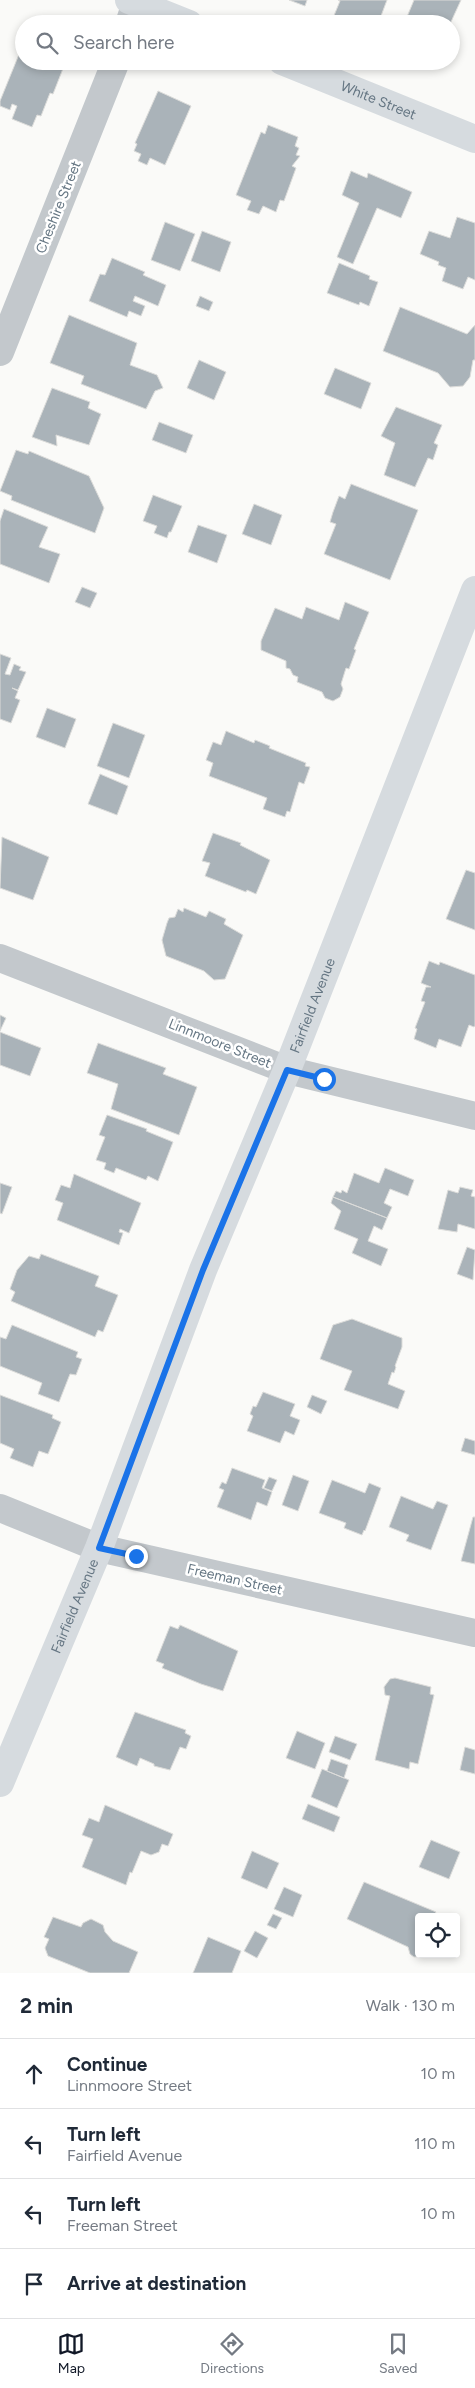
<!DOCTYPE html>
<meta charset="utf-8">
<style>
body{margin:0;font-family:Figtree,sans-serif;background:#f6f6f7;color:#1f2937}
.controls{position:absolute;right:15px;bottom:15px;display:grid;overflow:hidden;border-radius:5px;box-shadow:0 2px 8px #0003}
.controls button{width:45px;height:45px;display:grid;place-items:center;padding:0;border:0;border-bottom:1px solid #e0e1e3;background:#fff;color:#1f2937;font:25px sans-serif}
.stop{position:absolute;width:15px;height:15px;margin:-11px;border:4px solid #1a73e8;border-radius:50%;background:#fff}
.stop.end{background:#1a73e8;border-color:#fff;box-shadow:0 1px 5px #0008}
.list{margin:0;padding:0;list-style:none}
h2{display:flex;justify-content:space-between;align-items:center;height:65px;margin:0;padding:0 20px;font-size:21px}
h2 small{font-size:16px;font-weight:400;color:#747a83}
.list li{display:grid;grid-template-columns:32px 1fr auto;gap:15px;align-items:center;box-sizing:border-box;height:70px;padding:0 20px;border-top:1px solid #e0e1e3}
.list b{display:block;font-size:19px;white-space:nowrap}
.list p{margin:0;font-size:16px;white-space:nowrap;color:#747a83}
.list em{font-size:16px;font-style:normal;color:#747a83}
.icon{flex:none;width:28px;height:28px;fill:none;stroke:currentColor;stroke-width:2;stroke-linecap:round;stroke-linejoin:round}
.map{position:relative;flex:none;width:475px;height:1973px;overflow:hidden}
.search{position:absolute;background:#fff;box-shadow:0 2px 8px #0003;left:15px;right:15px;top:15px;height:55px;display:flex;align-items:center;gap:12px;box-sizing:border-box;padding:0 18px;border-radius:28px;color:#747a83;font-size:19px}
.sheet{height:345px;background:#fff}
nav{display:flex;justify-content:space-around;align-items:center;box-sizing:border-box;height:70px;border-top:1px solid #e0e1e3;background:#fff;font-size:14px;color:#747a83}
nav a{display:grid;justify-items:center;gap:2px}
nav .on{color:#111827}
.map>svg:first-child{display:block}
.building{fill:#aab3b9;stroke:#dcdcda}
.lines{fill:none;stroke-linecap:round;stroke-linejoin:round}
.minor{stroke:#c3c8cc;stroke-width:28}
.major{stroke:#d6dbdf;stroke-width:28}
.route{stroke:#1a73e8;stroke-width:6}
.labels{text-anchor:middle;stroke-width:5;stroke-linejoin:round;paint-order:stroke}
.street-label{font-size:14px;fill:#657683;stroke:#fff}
</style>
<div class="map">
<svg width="475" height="1973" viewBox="0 0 475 1973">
<rect width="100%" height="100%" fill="#fafaf8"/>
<!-- building -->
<path class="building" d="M 289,0 L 307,0 L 305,6 Z
M 338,0 L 387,0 L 378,24 L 348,24 L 333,18 L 340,1 Z
M 414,0 L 461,0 L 450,24 L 404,24 Z
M 24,42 L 24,61 L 66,61 L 53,94 L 50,93 L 41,116 L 37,115 L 32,127 L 12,119 L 17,106 L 12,104 L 10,110 L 0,106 L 0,101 Z
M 158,91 L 191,106 L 165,165 L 150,158 L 147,165 L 138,161 L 141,154 L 134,151 L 137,144 L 135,143 Z
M 268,125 L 298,137 L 295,146 L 299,148 L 296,155 L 300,156 L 292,166 L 296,168 L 284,201 L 280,200 L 276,212 L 263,206 L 259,214 L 247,210 L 251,201 L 236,195 L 261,132 L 265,134 Z
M 351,171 L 367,178 L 368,173 L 412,192 L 401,218 L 377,208 L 353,264 L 337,257 L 359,203 L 342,195 Z
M 457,217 L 475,223 L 475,280 L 468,277 L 463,289 L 442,281 L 446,268 L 438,265 L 439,262 L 420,254 L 429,231 L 450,238 Z
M 165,222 L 195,234 L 180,271 L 151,260 Z
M 202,231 L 231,242 L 220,272 L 191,261 Z
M 112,258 L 145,272 L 143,275 L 166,285 L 158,306 L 135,296 L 133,301 L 145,306 L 141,316 L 129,311 L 127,317 L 89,301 L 100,274 L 105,275 Z
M 339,263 L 370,276 L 369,279 L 378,282 L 369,306 L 360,302 L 359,305 L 327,293 Z
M 200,296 L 213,302 L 209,311 L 196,306 Z
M 400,307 L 467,334 L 475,325 L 475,360 L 473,360 L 470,377 L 463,386 L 450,387 L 438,373 L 383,351 Z
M 69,315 L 137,343 L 130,365 L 157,375 L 163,388 L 155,391 L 146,409 L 81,384 L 84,376 L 50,363 Z
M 199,360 L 226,372 L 214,400 L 187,388 Z
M 335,368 L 371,383 L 361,409 L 324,394 Z
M 52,388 L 90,402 L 88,408 L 101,414 L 89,445 L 56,435 L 57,446 L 32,437 Z
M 396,407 L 442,425 L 434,443 L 438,445 L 433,460 L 428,458 L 415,487 L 384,475 L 395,443 L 381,436 Z
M 159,422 L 193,435 L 186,453 L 152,440 Z
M 16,450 L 28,454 L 29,451 L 89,476 L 104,508 L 95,533 L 11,500 L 12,496 L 0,491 Z
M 351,484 L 418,510 L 390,580 L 324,554 L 336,524 L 330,522 L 333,512 L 339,496 L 345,499 Z
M 153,495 L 182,506 L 171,532 L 169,532 L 167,538 L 154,533 L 157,526 L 143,521 Z
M 254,504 L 282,515 L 271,545 L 242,534 Z
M 4,509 L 48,527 L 39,547 L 60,554 L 49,583 L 0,564 L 0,521 Z
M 198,525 L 227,535 L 217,563 L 188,552 Z
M 82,587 L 97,593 L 90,608 L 75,602 Z
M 345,602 L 369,612 L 354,649 L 356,650 L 349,669 L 346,668 L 341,684 L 343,689 L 340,697 L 333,701 L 325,698 L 322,692 L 297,682 L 298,677 L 293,675 L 290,669 L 286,668 L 286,661 L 261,650 L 261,641 L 275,608 L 302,619 L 306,607 L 339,620 Z
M 0,654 L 11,658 L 5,674 L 10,675 L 14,664 L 21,667 L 19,670 L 26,672 L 18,690 L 12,688 L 18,691 L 15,698 L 20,700 L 11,723 L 0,719 Z
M 47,708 L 76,719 L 65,748 L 36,737 Z
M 113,723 L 145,735 L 129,778 L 97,766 Z
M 226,731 L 254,743 L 255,740 L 270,746 L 269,748 L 306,763 L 305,766 L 310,767 L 304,784 L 299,782 L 290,812 L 287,811 L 285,817 L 263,809 L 267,798 L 209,776 L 213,763 L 206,760 L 213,742 L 221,745 Z
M 100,774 L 128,786 L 117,815 L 88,804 Z
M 213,833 L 241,843 L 240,845 L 270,860 L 256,894 L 247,890 L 246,892 L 205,876 L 210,863 L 202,861 Z
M 2,837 L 49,857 L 33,900 L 0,888 Z
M 466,870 L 475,873 L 475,930 L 446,919 Z
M 184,908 L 206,917 L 209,911 L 226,919 L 224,924 L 243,935 L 225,979 L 214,980 L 204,971 L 166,956 L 162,940 L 167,923 L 169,918 L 175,917 L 178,909 L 183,912 Z
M 429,961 L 439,965 L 440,962 L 475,975 L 475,1026 L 474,1027 L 469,1025 L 461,1047 L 439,1039 L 436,1048 L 414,1039 L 417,1029 L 415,1028 L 425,1002 L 421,1001 L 426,987 L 431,987 L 421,983 Z
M 0,1015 L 6,1018 L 0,1031 Z
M 0,1032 L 41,1048 L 30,1076 L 0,1065 Z
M 98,1043 L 166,1068 L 163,1074 L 197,1087 L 179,1135 L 111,1109 L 118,1084 L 87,1073 Z
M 107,1115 L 147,1129 L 146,1131 L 173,1142 L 158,1181 L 148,1176 L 146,1180 L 116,1168 L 114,1173 L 104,1169 L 106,1163 L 96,1160 L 105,1137 L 99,1135 Z
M 385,1168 L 414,1180 L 408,1196 L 390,1189 L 384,1203 L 392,1207 L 387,1218 L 333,1197 L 336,1191 L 341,1193 L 342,1190 L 347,1193 L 354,1173 L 379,1183 Z
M 74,1174 L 141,1203 L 129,1233 L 120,1229 L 119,1232 L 123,1233 L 119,1245 L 57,1220 L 63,1203 L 55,1200 L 61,1185 L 70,1188 Z
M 0,1183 L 12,1187 L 2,1214 L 0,1213 Z
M 460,1187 L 473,1190 L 471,1196 L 475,1197 L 475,1229 L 458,1224 L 457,1232 L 438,1229 L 448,1190 L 458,1193 Z
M 333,1197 L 387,1218 L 382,1230 L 374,1226 L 368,1241 L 388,1249 L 381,1266 L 352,1253 L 358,1239 L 334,1229 L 341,1211 L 331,1203 Z
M 467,1247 L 475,1250 L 473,1280 L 457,1274 Z
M 41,1254 L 99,1276 L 95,1286 L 118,1295 L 103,1332 L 98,1330 L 95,1337 L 11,1301 L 15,1292 L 10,1289 L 17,1270 L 29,1256 L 39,1259 Z
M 352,1319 L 402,1338 L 402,1347 L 395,1366 L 396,1367 L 394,1373 L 392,1372 L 388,1384 L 405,1391 L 398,1409 L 344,1390 L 352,1371 L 320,1359 L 333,1325 Z
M 12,1325 L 78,1352 L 76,1357 L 82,1359 L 76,1375 L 70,1374 L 59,1402 L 38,1394 L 42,1383 L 0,1366 L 0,1337 L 6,1339 Z
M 263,1392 L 295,1404 L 290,1416 L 300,1420 L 294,1435 L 285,1431 L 280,1443 L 247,1431 L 253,1416 L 250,1414 L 253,1406 L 256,1407 Z
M 0,1395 L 53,1415 L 52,1418 L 61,1422 L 48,1454 L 39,1451 L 33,1467 L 10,1458 L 14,1449 L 0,1443 Z
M 312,1395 L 327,1401 L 321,1414 L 307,1407 Z
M 465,1438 L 475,1441 L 475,1455 L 461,1451 Z
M 232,1468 L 265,1480 L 262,1488 L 272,1492 L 267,1506 L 257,1502 L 251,1520 L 217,1507 L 224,1490 L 219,1488 L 222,1482 L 226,1484 Z
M 293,1475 L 309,1481 L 298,1511 L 282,1505 Z
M 269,1477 L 277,1480 L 272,1491 L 264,1488 Z
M 332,1480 L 365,1493 L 369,1483 L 381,1488 L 365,1531 L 364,1530 L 362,1535 L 344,1528 L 346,1523 L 319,1513 Z
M 401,1496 L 433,1509 L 437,1501 L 448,1505 L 431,1550 L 406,1541 L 409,1535 L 389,1527 Z
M 473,1517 L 475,1517 L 475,1564 L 461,1561 Z
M 180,1625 L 238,1651 L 223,1691 L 201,1684 L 162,1668 L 164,1664 L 156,1661 L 170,1626 L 178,1629 Z
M 395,1678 L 431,1687 L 430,1694 L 434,1695 L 418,1764 L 410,1762 L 409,1769 L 375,1760 L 390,1696 L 385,1695 L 384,1687 L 390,1679 Z
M 135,1712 L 186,1730 L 185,1733 L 191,1736 L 186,1749 L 180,1747 L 170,1770 L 154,1766 L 154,1764 L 140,1758 L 137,1766 L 116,1757 Z
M 297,1731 L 325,1743 L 315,1769 L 286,1758 Z
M 335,1736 L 357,1744 L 350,1760 L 329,1752 Z
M 465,1747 L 475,1750 L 475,1774 L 460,1770 Z
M 331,1759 L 348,1765 L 344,1778 L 327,1771 Z
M 322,1769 L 349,1780 L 337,1808 L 311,1797 Z
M 308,1804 L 340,1817 L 334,1832 L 302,1819 Z
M 105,1805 L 173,1834 L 168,1846 L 162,1844 L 159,1852 L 151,1855 L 141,1851 L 132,1873 L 130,1872 L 126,1885 L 82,1867 L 93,1839 L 82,1835 L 89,1818 L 99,1822 Z
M 431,1840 L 460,1852 L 449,1879 L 419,1867 Z
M 252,1851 L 279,1863 L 267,1889 L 241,1878 Z
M 364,1882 L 436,1912 L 434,1915 L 439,1917 L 419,1917 L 419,1954 L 425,1954 L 424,1956 L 414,1957 L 410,1954 L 408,1947 L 347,1919 Z
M 284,1887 L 302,1895 L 293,1917 L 274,1909 Z
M 273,1914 L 282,1918 L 276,1929 L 267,1925 Z
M 53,1917 L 81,1927 L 83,1923 L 91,1919 L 103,1925 L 105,1932 L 113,1941 L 138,1952 L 129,1973 L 90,1973 L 48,1956 L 45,1948 L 49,1939 L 44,1937 Z
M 255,1931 L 268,1938 L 257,1958 L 244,1951 Z
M 208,1937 L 241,1951 L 232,1973 L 193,1973 Z"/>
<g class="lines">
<!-- minor -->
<path class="minor" d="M 129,24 L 137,0
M 0,352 L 116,61
M 0,958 L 287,1070 L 475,1116
M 0,1508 L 99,1548 L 475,1633"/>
<!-- major -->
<g class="major">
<path d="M 129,0 L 189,24"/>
<path id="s1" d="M 282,61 L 475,139"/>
<path id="s2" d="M 0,1783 L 99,1548 L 203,1270 L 287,1070 L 475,590"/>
</g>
</g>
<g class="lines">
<!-- route -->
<path class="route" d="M 136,1556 L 99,1548 L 203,1270 L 287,1070 L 324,1079"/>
</g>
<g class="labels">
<!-- street labels -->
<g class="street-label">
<text dy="5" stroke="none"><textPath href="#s1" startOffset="104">White Street</textPath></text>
<text transform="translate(58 207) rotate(-68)" y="5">Cheshire Street</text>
<text dy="5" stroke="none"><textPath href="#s2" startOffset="838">Fairfield Avenue</textPath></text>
<text transform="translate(220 1043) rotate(22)" y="5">Linnmoore Street</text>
<text transform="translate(235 1579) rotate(13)" y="5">Freeman Street</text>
<text dy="5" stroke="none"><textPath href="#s2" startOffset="192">Fairfield Avenue</textPath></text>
</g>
</g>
</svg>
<div class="controls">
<button><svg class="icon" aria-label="locate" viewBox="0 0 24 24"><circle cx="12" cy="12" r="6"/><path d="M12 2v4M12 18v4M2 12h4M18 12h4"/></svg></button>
</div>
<div class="stop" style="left:324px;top:1079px"></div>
<div class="stop end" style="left:136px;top:1556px"></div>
<div class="search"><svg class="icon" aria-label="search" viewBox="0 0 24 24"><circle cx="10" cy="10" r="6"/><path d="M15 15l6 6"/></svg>Search here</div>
</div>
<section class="sheet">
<h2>2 min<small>Walk · 130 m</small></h2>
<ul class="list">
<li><svg class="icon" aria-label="ahead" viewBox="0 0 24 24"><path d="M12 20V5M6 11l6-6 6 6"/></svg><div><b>Continue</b><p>Linnmoore Street</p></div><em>10 m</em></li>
<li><svg class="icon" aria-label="left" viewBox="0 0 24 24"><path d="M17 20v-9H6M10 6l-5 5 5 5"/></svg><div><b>Turn left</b><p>Fairfield Avenue</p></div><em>110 m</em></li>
<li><svg class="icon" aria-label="left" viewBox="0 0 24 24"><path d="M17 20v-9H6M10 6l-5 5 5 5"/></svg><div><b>Turn left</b><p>Freeman Street</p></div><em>10 m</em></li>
<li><svg class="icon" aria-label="arrive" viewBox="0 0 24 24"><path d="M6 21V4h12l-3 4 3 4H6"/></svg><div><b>Arrive at destination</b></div></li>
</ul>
</section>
<nav>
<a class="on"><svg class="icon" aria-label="map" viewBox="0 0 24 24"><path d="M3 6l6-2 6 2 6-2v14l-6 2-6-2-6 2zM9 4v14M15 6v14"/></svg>Map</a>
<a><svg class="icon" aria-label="directions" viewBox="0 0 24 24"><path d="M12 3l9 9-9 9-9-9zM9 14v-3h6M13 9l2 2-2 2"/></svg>Directions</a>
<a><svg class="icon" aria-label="saved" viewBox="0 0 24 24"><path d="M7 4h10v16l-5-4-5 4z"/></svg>Saved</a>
</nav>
